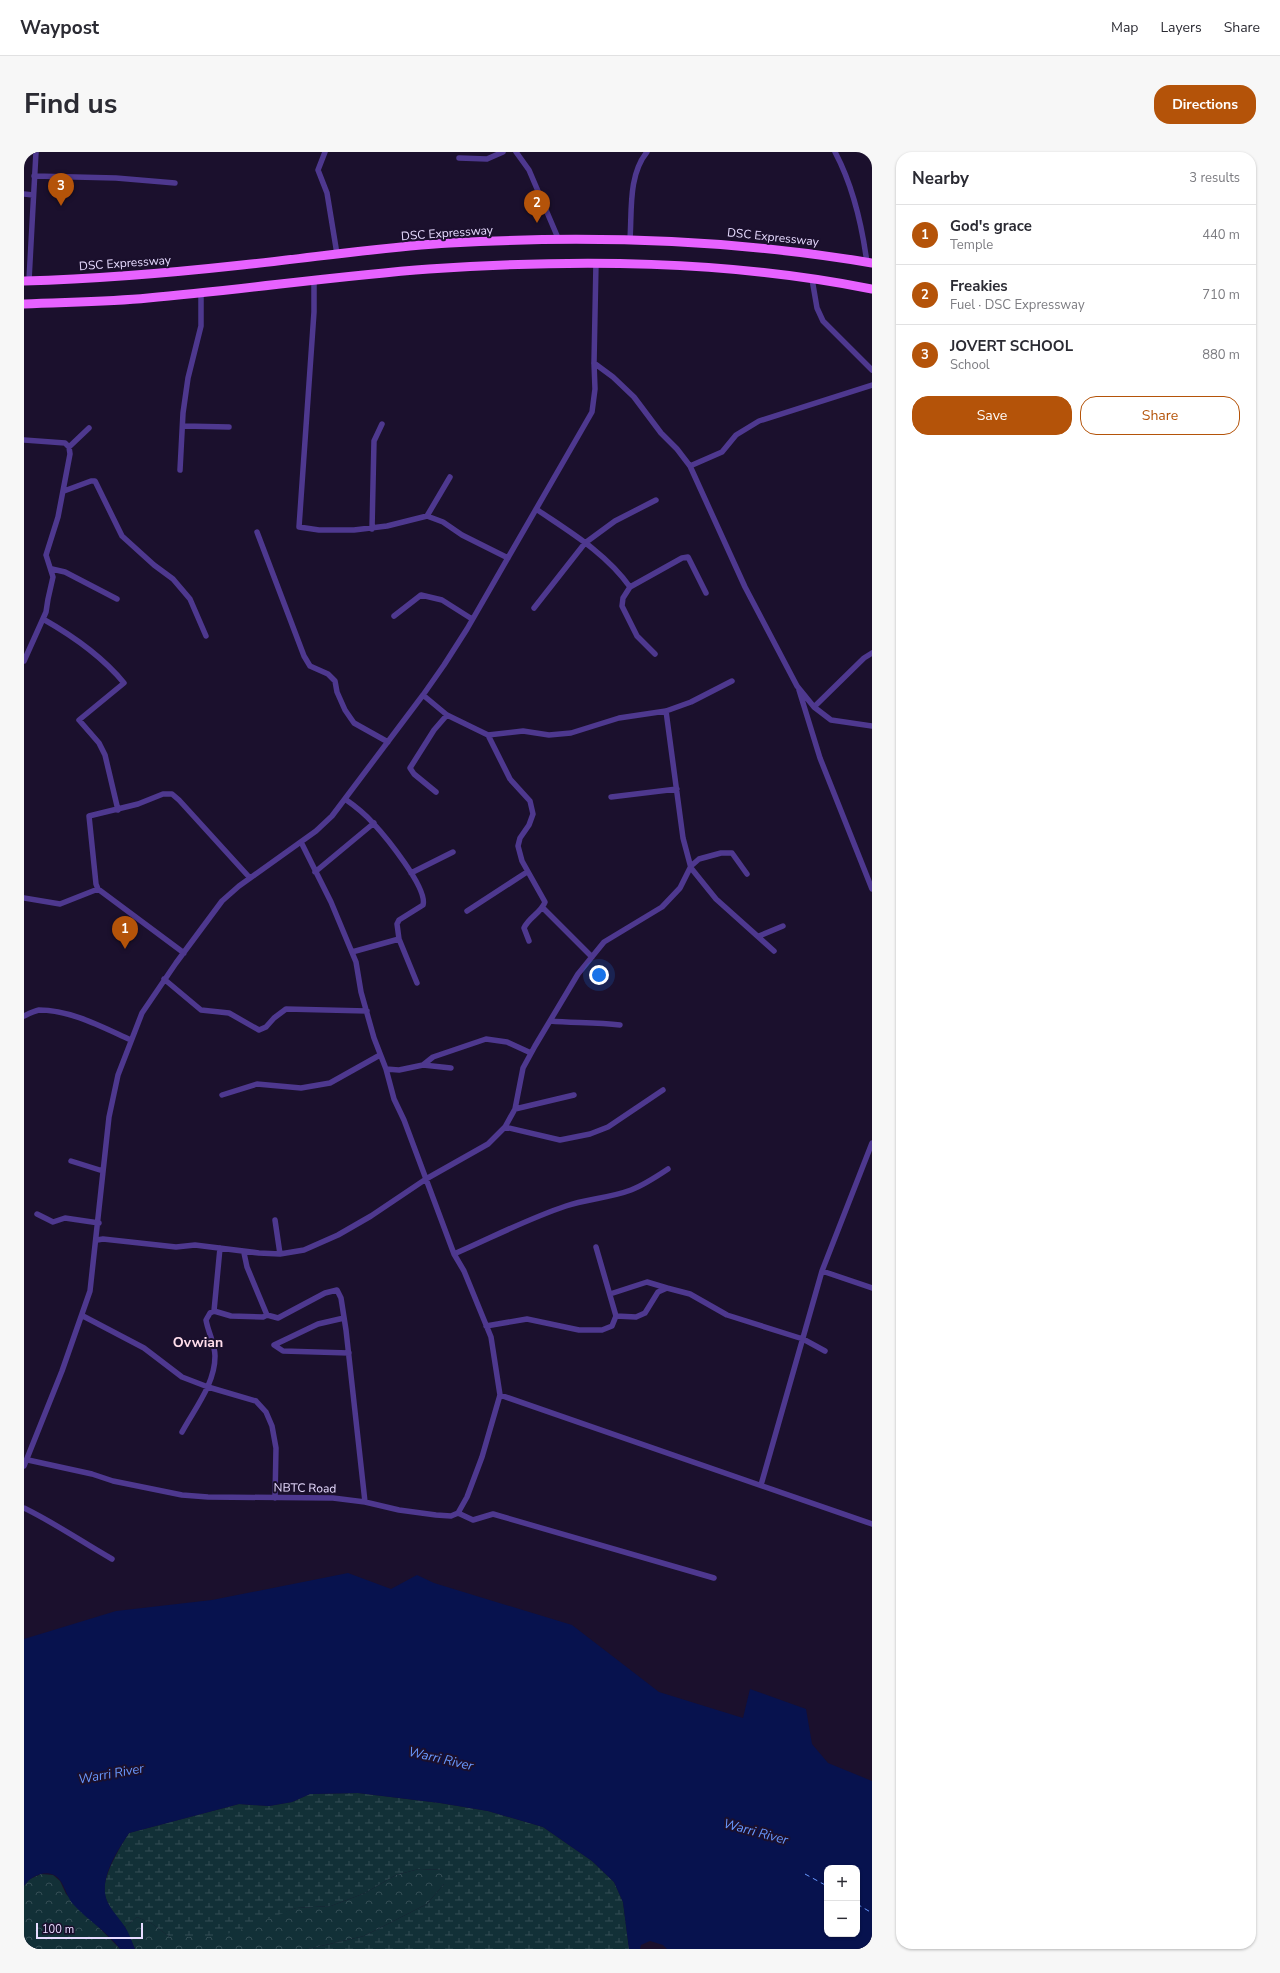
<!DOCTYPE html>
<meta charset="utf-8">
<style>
body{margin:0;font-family:"Nunito Sans",sans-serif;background:#f7f7f7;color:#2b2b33}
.controls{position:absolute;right:12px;bottom:12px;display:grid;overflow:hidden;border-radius:8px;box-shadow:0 1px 3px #0004}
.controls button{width:36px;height:36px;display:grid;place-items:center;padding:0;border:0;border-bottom:1px solid #e1e1e2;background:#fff;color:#2b2b33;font:20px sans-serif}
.scale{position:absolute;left:12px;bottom:10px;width:107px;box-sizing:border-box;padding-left:4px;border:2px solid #e7dbff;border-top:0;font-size:11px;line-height:14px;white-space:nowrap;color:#e7dbff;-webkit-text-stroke:3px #1b102d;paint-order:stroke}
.you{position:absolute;left:575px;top:823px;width:14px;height:14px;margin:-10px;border:3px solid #fff;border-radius:50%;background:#1a73e8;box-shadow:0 0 0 6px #1a73e833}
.badge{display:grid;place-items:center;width:26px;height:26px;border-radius:50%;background:#b45309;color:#fff;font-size:13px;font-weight:700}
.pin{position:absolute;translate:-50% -33px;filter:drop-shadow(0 1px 2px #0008)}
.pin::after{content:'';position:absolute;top:21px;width:14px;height:12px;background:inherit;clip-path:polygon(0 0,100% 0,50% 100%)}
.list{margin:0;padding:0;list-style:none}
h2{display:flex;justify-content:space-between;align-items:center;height:52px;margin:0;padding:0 16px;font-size:17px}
h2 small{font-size:13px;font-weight:400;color:#7c7c81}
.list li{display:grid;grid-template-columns:26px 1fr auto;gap:12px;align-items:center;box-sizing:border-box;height:60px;padding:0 16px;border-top:1px solid #e1e1e2}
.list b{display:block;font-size:15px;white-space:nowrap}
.list p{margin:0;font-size:13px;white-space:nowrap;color:#7c7c81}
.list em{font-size:13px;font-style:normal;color:#7c7c81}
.actions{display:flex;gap:8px;padding:12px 16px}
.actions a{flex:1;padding:9px 0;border:1px solid #b45309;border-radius:16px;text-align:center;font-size:14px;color:#b45309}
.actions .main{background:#b45309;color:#fff}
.map{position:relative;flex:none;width:848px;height:1797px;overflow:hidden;border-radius:16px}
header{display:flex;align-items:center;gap:24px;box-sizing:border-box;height:56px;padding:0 20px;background:#fff;border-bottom:1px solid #e1e1e2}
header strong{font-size:19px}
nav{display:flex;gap:22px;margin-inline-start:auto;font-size:14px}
.intro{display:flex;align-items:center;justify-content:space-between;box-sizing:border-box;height:96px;padding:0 24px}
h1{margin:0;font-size:28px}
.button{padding:10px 18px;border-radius:16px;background:#b45309;color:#fff;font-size:14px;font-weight:700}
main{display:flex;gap:24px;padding:0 24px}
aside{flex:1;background:#fff;border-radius:16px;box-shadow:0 1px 3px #0004}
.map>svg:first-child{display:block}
.forest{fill:url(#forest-crowns)}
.wetland{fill:url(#wetland-marsh)}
.water{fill:#07124e;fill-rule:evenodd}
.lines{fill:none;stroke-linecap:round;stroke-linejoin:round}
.ferry{stroke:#6999ff;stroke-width:1;stroke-dasharray:5 4;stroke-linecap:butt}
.street{stroke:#4e388f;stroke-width:5.5}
.primary{stroke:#e762ff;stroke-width:9}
.labels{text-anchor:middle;stroke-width:4;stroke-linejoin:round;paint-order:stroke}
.street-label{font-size:12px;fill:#e7dbff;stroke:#1b102d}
.water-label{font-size:13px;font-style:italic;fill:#6999ff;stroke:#1b102d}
.quarter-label{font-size:14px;font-weight:bold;fill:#ffddeb;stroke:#1b102d}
</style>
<header>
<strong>Waypost</strong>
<nav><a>Map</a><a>Layers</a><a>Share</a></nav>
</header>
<div class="intro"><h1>Find us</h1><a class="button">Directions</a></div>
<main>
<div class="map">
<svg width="848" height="1797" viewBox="0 0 848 1797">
<defs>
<pattern id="forest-crowns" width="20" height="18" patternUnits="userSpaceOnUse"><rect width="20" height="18" fill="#123037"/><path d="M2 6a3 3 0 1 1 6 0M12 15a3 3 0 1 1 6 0" fill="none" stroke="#344d55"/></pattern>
<pattern id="wetland-marsh" width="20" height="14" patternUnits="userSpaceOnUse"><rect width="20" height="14" fill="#123037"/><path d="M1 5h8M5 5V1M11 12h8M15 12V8" fill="none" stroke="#344d55"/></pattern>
</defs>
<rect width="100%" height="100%" fill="#1b102d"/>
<!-- forest -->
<path class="forest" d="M 395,1717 L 420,1718 L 420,1732 L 403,1752 L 340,1784 L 284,1797 L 111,1797 L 101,1775 L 113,1765 L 127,1771 L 146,1785 L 243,1766 L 272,1756 L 307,1754 L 341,1741 L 372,1723 Z
M 17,1722 L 29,1723 L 36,1729 L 42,1742 L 96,1797 L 0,1797 L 0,1734 L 4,1728 Z"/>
<!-- wetland -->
<path class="wetland" d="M 334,1641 L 416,1651 L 464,1659 L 519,1675 L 568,1709 L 590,1730 L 599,1750 L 605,1797 L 284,1797 L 340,1784 L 403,1752 L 420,1732 L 420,1718 L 395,1717 L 372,1723 L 341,1741 L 307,1754 L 272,1756 L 214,1779 L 190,1785 L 146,1785 L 127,1771 L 113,1765 L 101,1775 C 93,1765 84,1755 81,1743 C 77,1726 96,1695 105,1681 L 215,1652 L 245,1654 L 268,1650 L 286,1642 Z"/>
<!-- water -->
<path class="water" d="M 324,1421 L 367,1437 L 393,1423 L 410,1431 L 548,1473 L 635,1540 L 719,1566 L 726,1537 L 782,1557 L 788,1592 L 804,1611 L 848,1629 L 848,1797 L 643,1797 L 639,1793 L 626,1789 L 617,1793 L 616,1797 L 605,1797 L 599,1750 L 590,1730 L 568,1709 L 519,1675 L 464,1659 L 416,1651 L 334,1641 L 286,1642 L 268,1650 L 245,1654 L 215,1652 L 105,1681 C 94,1698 79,1720 81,1741 C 82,1754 94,1764 101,1775 C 105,1781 108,1790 111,1797 L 96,1797 C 83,1779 63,1768 49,1752 C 42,1744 40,1728 30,1723 C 19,1718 6,1725 0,1734 L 0,1487 L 92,1459 L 188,1448 ZM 803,1716 L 833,1716 L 833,1782 L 803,1782 Z"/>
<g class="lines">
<!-- ferry -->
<path class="ferry" d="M 781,1722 L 803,1734
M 833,1752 L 848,1761"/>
<!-- street -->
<path class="street" d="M 301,0 L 294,18 L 303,41 L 313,102
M 492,0 L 505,18 L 534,86
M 811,0 C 829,34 838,73 843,111
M 435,6 L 463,7 L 479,0
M 10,24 L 92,26 L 151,31
M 0,42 L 9,43
M 606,87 C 608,60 604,23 623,0
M 788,127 L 793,156 L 799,169 L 848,218
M 5,128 L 12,0
M 290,129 L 290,160 L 275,375 L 295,378 L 330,378 L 363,374 L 403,364 L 419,370 L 438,383 L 484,406
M 570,211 L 589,225 L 610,245 L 637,281 L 653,297 L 666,314 L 721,435 L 773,534 L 790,555 L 807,568 L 848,574
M 159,274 L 205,275
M 0,288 L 41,291 L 45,295 L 46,302 L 34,365 L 22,403 L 29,425 L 24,447 L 22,460 L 0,509
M 45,295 L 65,276
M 666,314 L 698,300 L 712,283 L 735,269 L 848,233
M 156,318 L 159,261 L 164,226 L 177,174 L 177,141
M 40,339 L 67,329 L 71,329 L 98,384 L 130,413 L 149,427 L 166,447 L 182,484
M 512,357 C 546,380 582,401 606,435
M 403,364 L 426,325
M 348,377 L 350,289 L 358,272
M 233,380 L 280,504 L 286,514 L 304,522 L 311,529 L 313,540 L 321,558 L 330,571 L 364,590
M 28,417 L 41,420 L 93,447
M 510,456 L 561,391 L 591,369 L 632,348
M 370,464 L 397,443 L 418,448 L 448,467
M 19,467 C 49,484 78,504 100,531 L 55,568 L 75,591 L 81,603 L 94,658
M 631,502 L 613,484 L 598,454 L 599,446 L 606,435 L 658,406 L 664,405 L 682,441
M 775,538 L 796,606 L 848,737
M 399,543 L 423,563 L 464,583 L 486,627 L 506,649 L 509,662 L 505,673 L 496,686 L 494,694 L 498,709 L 521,750 C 517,761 505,765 500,776 L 505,789
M 790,555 L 840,506 L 848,501
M 642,559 L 659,686 L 667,716 L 692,747 L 750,799
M 464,583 L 499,579 L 525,583 L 547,581 L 595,566 L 642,559 L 667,550 L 708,529
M 412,640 L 390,622 L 386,616 L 410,578 L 423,563
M 587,645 L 653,637
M 321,647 C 331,654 341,662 349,671 C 361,684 404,736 399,753 L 375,768 L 373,772 L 375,787
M 291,720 L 350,671
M 387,721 L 429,700
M 0,746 L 36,752 L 74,737
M 519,756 L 568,805
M 443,759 L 503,720
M 735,784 L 759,774
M 328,800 L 375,787 L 393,831
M 160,801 L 74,737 L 72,732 L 65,664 L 114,652 L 139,642 L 148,642 L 155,648 L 226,726
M 140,827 L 177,858 L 205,861 L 235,878 L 242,875 L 250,866 L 262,857 L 343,859
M 0,864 C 4,862 10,859 15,858 C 47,858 78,875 107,888
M 526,869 C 549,871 572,870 596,873
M 399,913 L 427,916
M 362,917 L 375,918 L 399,913 L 409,905 L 462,887 L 483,890 L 507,901
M 198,943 L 233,932 L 277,936 L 306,931 L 356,903
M 491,957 L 550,943
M 481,975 L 536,988 L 566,982 L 584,975 L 639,938
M 47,1009 L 79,1019
M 13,1062 L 29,1070 L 41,1066 L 75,1071
M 251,1068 L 256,1102
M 73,1088 L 79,1087 L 152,1095 L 171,1093 L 235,1101 L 256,1102 L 280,1098 L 314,1083 L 347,1064 L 402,1027 L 464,992 L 481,975 L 491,957 L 499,916 L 511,894 L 554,822 L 580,790 L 638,755 L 656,736 L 667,714 L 675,707 L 697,701 L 708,701 L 723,722
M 220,1101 L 223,1115 L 243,1163
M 430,1102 C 467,1086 503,1067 542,1054 C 562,1047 586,1046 607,1038 C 620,1033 632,1025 644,1017
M 798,1119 L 848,1136
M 586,1142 L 623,1130 L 643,1136
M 190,1159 L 196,1096
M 59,1164 L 120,1196 L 158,1225 L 184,1235 L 232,1249 L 242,1260 L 248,1274 L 252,1296 L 251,1346
M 592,1164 L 612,1165 L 621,1161 L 634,1140 L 643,1136 L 666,1142 L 703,1163 L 779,1187 L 801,1199
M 320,1166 L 294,1172 L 250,1193 L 259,1199 L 325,1201
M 462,1174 L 503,1167 L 555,1178 L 578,1178 L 588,1174 L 592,1164 L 572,1095
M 476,1243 L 848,1372
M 158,1280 C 171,1256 191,1232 191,1204 C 191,1192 184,1180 182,1168 L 186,1161 L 190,1159 L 207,1164 L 239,1165 L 243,1163 L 254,1166 L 301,1141 L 313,1138 L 317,1146 L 322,1178 L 341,1350
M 4,1308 L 68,1322 L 89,1329 L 158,1343 L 184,1345 L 309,1346 L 341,1350 L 375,1358 L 412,1363 L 427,1364 L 434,1361 L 443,1345 L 458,1305 L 476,1243 L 467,1185 L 440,1119 L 430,1102 L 380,968 L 370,947 L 362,917 L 350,886 L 337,840 L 332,810 L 307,750 L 277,690
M 0,1314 L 38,1219 L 66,1139 L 85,965 L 94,923 L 118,861 L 152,811 L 198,749 L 215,734 L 292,679 L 308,664 L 399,543 L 420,513 L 443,477 L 568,260 L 571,237 L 570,211 L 572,111
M 737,1333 L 798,1119 L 848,991
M 0,1356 C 31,1371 58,1390 88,1407
M 434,1361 L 449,1368 L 469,1362 L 690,1426"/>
<!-- primary -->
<path class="primary" d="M 0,129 C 73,127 145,121 218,113 C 287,106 356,95 426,91 C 568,83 707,87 848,111
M 0,152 C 41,150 83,150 124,146 C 218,138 311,124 405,117 C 552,107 703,108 848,137"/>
</g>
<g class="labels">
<!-- street labels -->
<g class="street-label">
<text transform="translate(423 81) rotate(-4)" y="4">DSC Expressway</text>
<text transform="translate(749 85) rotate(6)" y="4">DSC Expressway</text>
<text transform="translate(101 111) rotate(-4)" y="4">DSC Expressway</text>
<text transform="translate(281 1336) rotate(1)" y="4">NBTC Road</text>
</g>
<!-- water labels -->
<g class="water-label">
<text transform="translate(417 1606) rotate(13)" y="5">Warri River</text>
<text transform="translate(87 1621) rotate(-10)" y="5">Warri River</text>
<text transform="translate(732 1679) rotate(15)" y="5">Warri River</text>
</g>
<!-- quarter labels -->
<g class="quarter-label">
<text x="174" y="1195">Ovwian</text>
</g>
</g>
</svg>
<div class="controls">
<button>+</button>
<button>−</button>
</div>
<div class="scale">100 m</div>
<div class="you"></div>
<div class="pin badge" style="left:101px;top:797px">1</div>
<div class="pin badge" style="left:513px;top:71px">2</div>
<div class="pin badge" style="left:37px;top:54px">3</div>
</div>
<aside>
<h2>Nearby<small>3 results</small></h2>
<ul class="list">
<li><span class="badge">1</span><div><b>God's grace</b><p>Temple</p></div><em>440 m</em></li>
<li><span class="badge">2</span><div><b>Freakies</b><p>Fuel · DSC Expressway</p></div><em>710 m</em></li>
<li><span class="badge">3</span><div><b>JOVERT SCHOOL</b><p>School</p></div><em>880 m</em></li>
</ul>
<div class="actions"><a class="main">Save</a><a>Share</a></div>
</aside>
</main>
